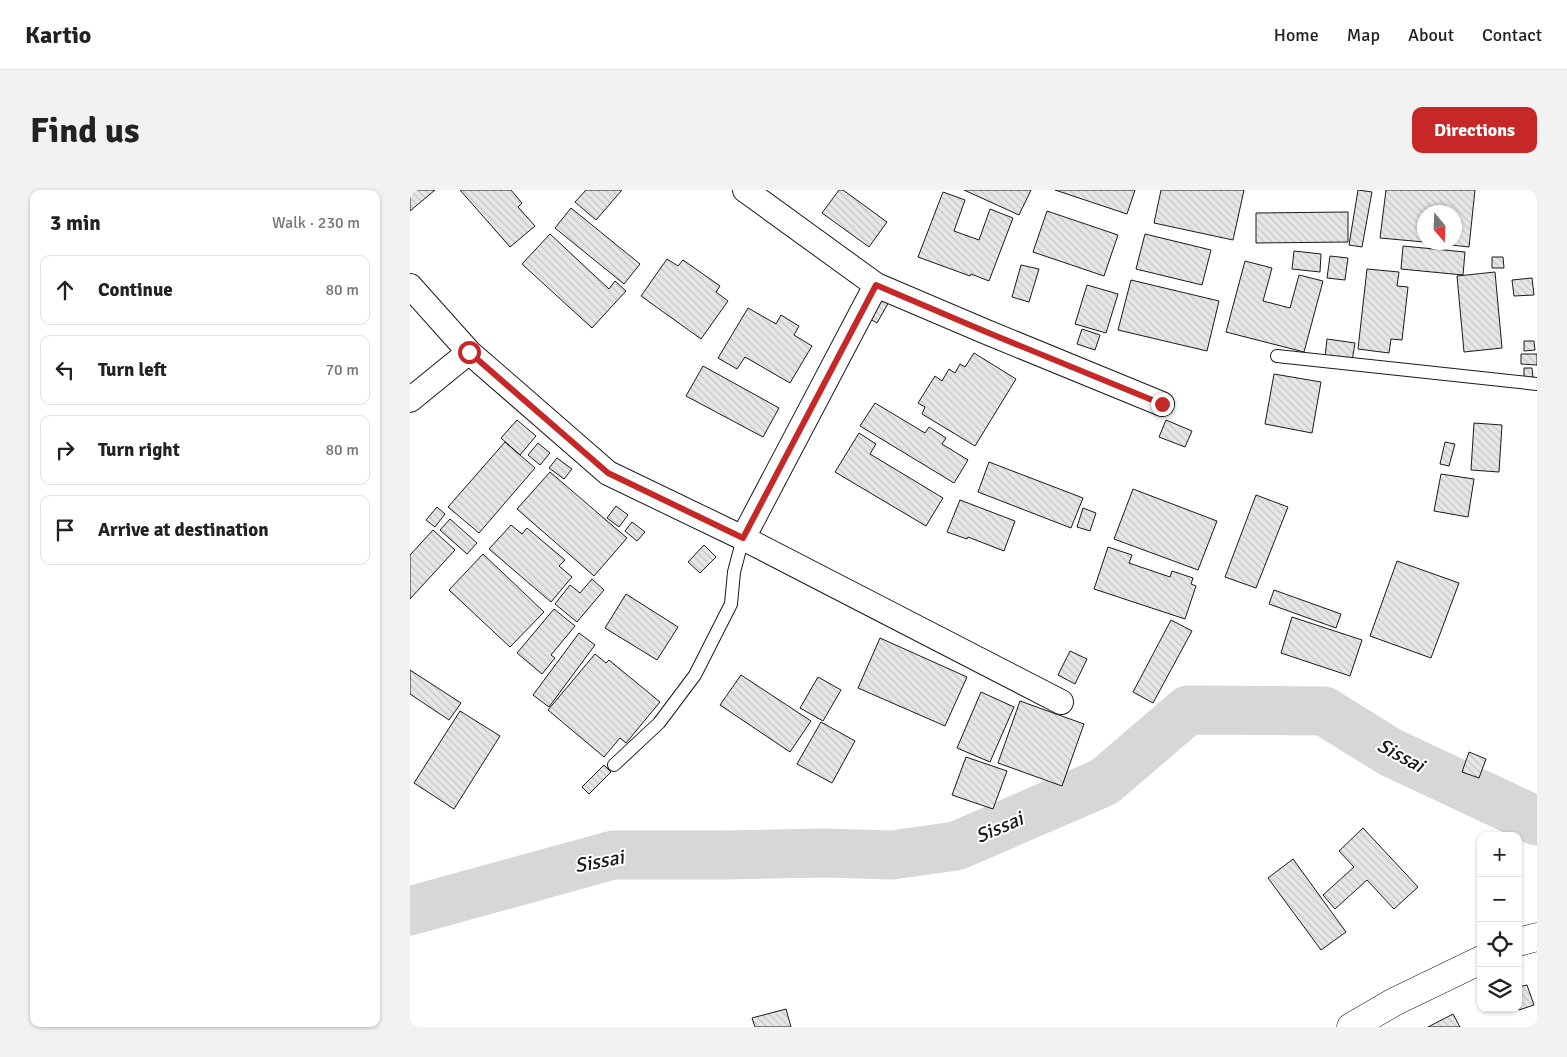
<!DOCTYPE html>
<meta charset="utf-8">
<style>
body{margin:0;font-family:Signika,sans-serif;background:#f2f2f2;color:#222}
.controls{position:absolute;right:15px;bottom:15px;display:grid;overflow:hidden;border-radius:10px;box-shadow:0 1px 4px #0004}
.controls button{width:45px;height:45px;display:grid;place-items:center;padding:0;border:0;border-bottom:1px solid #e0e0e0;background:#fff;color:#222;font:25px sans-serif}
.compass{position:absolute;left:1007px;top:15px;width:45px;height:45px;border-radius:50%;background:#fff;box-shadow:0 1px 4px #0004;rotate:161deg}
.stop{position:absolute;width:15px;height:15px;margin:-11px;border:4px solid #c62828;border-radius:50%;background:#fff}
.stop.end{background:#c62828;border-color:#fff;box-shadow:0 1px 5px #0008}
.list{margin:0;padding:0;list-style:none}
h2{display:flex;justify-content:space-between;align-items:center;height:65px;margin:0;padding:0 20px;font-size:21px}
h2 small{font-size:16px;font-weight:400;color:#767676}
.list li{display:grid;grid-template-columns:32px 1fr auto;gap:15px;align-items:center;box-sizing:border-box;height:70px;margin:0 10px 10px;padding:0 10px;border:1px solid #e0e0e0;border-radius:10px}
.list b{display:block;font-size:19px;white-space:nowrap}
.list em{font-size:16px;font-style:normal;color:#767676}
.icon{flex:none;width:28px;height:28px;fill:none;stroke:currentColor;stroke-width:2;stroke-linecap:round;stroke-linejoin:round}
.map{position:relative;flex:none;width:1127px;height:837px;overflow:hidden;border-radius:10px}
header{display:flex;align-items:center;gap:30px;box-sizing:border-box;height:70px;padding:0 25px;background:#fff;border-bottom:1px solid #e0e0e0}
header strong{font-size:24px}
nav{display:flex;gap:28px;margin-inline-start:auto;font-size:18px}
.intro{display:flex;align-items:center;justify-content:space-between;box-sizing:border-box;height:120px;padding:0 30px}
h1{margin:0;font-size:35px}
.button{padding:12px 22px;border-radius:10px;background:#c62828;color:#fff;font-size:18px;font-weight:700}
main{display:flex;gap:30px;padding:0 30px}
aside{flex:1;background:#fff;border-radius:10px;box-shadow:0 1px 4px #0004}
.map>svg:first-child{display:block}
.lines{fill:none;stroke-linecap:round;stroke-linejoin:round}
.river{stroke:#d7d7d7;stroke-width:49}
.building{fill:url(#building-back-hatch);stroke:#1a1a1a}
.lane-casing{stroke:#1a1a1a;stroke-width:14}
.street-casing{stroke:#1a1a1a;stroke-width:26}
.secondary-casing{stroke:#1a1a1a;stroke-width:29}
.lane{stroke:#fff;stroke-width:12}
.street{stroke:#fff;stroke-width:24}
.secondary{stroke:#fff;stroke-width:28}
.route{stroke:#c62828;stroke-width:6}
.labels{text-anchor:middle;stroke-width:4;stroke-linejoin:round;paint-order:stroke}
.water-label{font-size:20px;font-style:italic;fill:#1a1a1a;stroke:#fff}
</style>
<header>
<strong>Kartio</strong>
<nav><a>Home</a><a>Map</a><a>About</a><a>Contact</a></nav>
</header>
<div class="intro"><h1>Find us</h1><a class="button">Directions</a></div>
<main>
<aside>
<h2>3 min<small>Walk · 230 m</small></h2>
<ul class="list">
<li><svg class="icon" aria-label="ahead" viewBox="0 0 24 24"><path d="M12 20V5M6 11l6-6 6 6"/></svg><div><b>Continue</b></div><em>80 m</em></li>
<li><svg class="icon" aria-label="left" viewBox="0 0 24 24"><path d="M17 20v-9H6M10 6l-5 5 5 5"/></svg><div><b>Turn left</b></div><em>70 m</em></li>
<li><svg class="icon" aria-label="right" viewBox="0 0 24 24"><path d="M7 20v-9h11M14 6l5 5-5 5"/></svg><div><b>Turn right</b></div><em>80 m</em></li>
<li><svg class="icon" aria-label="arrive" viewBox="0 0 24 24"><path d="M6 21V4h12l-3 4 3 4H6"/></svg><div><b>Arrive at destination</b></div></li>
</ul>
</aside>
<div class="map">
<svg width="1127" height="837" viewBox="0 0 1127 837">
<defs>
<pattern id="building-back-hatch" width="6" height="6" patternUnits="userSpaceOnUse" patternTransform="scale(1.25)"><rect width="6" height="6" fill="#e6e6e6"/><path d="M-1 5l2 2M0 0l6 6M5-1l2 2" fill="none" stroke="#c5c5c5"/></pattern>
</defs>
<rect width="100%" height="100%" fill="#fff"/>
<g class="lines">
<!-- river -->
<path class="river" d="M 0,721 L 203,665 L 313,665 L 414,663 L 482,665 L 546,656 L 694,592 L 778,520 L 914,521 L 980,562 L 1127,631"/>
</g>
<!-- building -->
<path class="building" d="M 0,0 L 25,0 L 0,21 Z
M 50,0 L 101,0 L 112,13 L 108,17 L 125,36 L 100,57 Z
M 176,0 L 212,0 L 186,30 L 165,12 Z
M 429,0 L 433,0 L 477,32 L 459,57 L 412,23 Z
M 554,0 L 621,0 L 609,25 Z
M 645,0 L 725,0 L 717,24 Z
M 751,0 L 834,0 L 823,50 L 744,33 Z
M 948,0 L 962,2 L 952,57 L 939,55 Z
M 976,0 L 1065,0 L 1059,57 L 1015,52 L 1044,52 L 1044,22 L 1014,22 L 1014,52 L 970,48 Z
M 533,2 L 555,10 L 544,41 L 569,50 L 580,19 L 603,28 L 579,91 L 561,84 L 560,86 L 508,67 Z
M 161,18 L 230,74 L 214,94 L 145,38 Z
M 637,21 L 708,45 L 694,86 L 623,62 Z
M 938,22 L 938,52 L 846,53 L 846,23 Z
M 140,44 L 199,99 L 205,91 L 216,101 L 182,138 L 112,74 Z
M 735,44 L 801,60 L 792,95 L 726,79 Z
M 993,56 L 1055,62 L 1053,85 L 991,79 Z
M 884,61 L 911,64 L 910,82 L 882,79 Z
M 920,66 L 938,68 L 935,90 L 917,88 Z
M 1082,67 L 1093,67 L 1094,78 L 1082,78 Z
M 257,69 L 268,76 L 273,70 L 310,96 L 306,102 L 318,111 L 291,149 L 231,106 Z
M 835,71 L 862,78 L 853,111 L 880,118 L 889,85 L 913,91 L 894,162 L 816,142 Z
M 611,75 L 629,79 L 619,112 L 602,107 Z
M 957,79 L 989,82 L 987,96 L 998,97 L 992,150 L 981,149 L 979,163 L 948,159 Z
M 1085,82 L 1092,158 L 1054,162 L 1047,86 Z
M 1122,88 L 1124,105 L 1104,106 L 1102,90 Z
M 721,90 L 809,111 L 797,161 L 708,140 Z
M 677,95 L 708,104 L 696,143 L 665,134 Z
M 467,103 L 480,110 L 467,133 L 455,126 Z
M 338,118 L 366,134 L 371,125 L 389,136 L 384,145 L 402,156 L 380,193 L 335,167 L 327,179 L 308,168 Z
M 672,139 L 690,145 L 685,160 L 667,154 Z
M 917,149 L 945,153 L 942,171 L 915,167 Z
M 1114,151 L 1124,151 L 1125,160 L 1114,161 Z
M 564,163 L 606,189 L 565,256 L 512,224 L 515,217 L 508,213 L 525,186 L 532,191 L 539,179 L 545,183 L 550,174 L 555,177 Z
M 1111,164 L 1127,164 L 1127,175 L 1111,174 Z
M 293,176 L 369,218 L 353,247 L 276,206 Z
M 1114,178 L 1122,178 L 1123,187 L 1114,188 Z
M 864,184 L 911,192 L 902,243 L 855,234 Z
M 465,213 L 515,243 L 519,237 L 536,248 L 532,254 L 558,270 L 544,293 L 450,236 Z
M 107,230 L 126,246 L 110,265 L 91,248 Z
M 756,230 L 782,241 L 775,257 L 749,247 Z
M 1064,233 L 1092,235 L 1089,282 L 1061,280 Z
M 449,243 L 466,254 L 460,264 L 533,308 L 516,336 L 425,282 Z
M 95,252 L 125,278 L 69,343 L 38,317 Z
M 1035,252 L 1045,254 L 1039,276 L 1030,274 Z
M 128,253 L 140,263 L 130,275 L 118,265 Z
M 147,268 L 162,279 L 154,289 L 139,278 Z
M 579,272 L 673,308 L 661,338 L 568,302 Z
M 140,282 L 217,348 L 184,386 L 107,319 Z
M 1031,284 L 1064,289 L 1058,327 L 1024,321 Z
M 723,299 L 807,331 L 788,380 L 704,349 Z
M 846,305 L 878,317 L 846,398 L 815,387 Z
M 550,310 L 605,331 L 594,361 L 558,347 L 557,349 L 537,342 Z
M 206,316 L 218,325 L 209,337 L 197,328 Z
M 27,317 L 35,324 L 25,337 L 16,330 Z
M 673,318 L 686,323 L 680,341 L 667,337 Z
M 40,329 L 67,353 L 57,364 L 30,340 Z
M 222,332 L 235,342 L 227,351 L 215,341 Z
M 101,335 L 112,344 L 117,338 L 155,370 L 149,376 L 162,387 L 141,412 L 79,359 Z
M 23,340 L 45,360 L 0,409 L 0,365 Z
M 294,355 L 306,367 L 290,383 L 278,372 Z
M 698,357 L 722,365 L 719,373 L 760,387 L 762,381 L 783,388 L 781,394 L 786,396 L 775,429 L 684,399 Z
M 73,364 L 134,422 L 100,457 L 39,400 Z
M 987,371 L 1049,393 L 1021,468 L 960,446 Z
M 182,389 L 194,400 L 167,432 L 145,414 L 160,395 L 170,403 Z
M 864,400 L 931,424 L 926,438 L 859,414 Z
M 216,404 L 268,437 L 247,470 L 195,438 Z
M 144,419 L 165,436 L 141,465 L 145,468 L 132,484 L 107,463 Z
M 882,427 L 952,450 L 940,486 L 871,463 Z
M 761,430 L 782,441 L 743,513 L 723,502 Z
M 169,443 L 185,455 L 139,517 L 123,505 Z
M 470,448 L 557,487 L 535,536 L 448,498 Z
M 660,461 L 677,469 L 665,494 L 648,485 Z
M 185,464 L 196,473 L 199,470 L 250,512 L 216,553 L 210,548 L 194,567 L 138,520 Z
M 0,480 L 51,513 L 39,530 L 0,504 Z
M 331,485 L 401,531 L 380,562 L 310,515 Z
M 408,487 L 431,500 L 413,531 L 390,518 Z
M 571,502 L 604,517 L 580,572 L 547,558 Z
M 610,511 L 674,534 L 652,596 L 588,573 Z
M 50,521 L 90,546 L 44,619 L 4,593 Z
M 411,532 L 445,551 L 422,593 L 387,574 Z
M 1059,562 L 1076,569 L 1069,588 L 1052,582 Z
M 556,567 L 597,581 L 583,619 L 542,605 Z
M 194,575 L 201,582 L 179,604 L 172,597 Z
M 953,638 L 1008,697 L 984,719 L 957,690 L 925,719 L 913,705 L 944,677 L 929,661 Z
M 883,669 L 936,742 L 911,760 L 858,688 Z
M 1117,795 L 1124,815 L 1109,820 L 1108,797 Z
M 376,819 L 381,837 L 345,837 L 342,828 Z
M 1043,824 L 1050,837 L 1018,837 Z"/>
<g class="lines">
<!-- lane casing -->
<g class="lane-casing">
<path id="lane" d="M 867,166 L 1127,194
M 204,575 L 249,533 L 285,485 L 321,414 L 324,382 L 333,348"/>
</g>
<!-- street casing -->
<g class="street-casing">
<path id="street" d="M 335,0 L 466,95 L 574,141 L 752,214
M 0,96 L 59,162 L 198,283 L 333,348 L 651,512
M 0,210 L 59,162
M 333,348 L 466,95"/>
</g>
<!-- secondary casing -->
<g class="secondary-casing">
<path id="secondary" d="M 1108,752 L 1127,747
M 941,837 L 984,812 L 1071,770"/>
</g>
<!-- lane -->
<use href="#lane" class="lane"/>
<!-- street -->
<use href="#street" class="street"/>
<!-- secondary -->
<use href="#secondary" class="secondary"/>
</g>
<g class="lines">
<!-- route -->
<path class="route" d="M 59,162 L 198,283 L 333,348 L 466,95 L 574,141 L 752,214"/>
</g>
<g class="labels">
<!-- water labels -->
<g class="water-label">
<text transform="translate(991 565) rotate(28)" y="7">Sissai</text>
<text transform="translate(589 637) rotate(-23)" y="7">Sissai</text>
<text transform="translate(189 671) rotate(-11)" y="7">Sissai</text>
</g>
</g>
</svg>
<div class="controls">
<button>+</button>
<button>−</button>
<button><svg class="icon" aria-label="locate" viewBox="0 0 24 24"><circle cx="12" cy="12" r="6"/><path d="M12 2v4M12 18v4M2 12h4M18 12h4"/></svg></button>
<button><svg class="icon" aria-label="layers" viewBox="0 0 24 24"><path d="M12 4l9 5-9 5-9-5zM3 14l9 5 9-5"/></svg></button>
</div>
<svg class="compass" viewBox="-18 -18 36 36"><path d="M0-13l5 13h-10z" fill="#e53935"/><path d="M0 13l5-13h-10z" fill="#767676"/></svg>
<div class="stop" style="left:59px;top:162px"></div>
<div class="stop end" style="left:752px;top:214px"></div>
</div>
</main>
